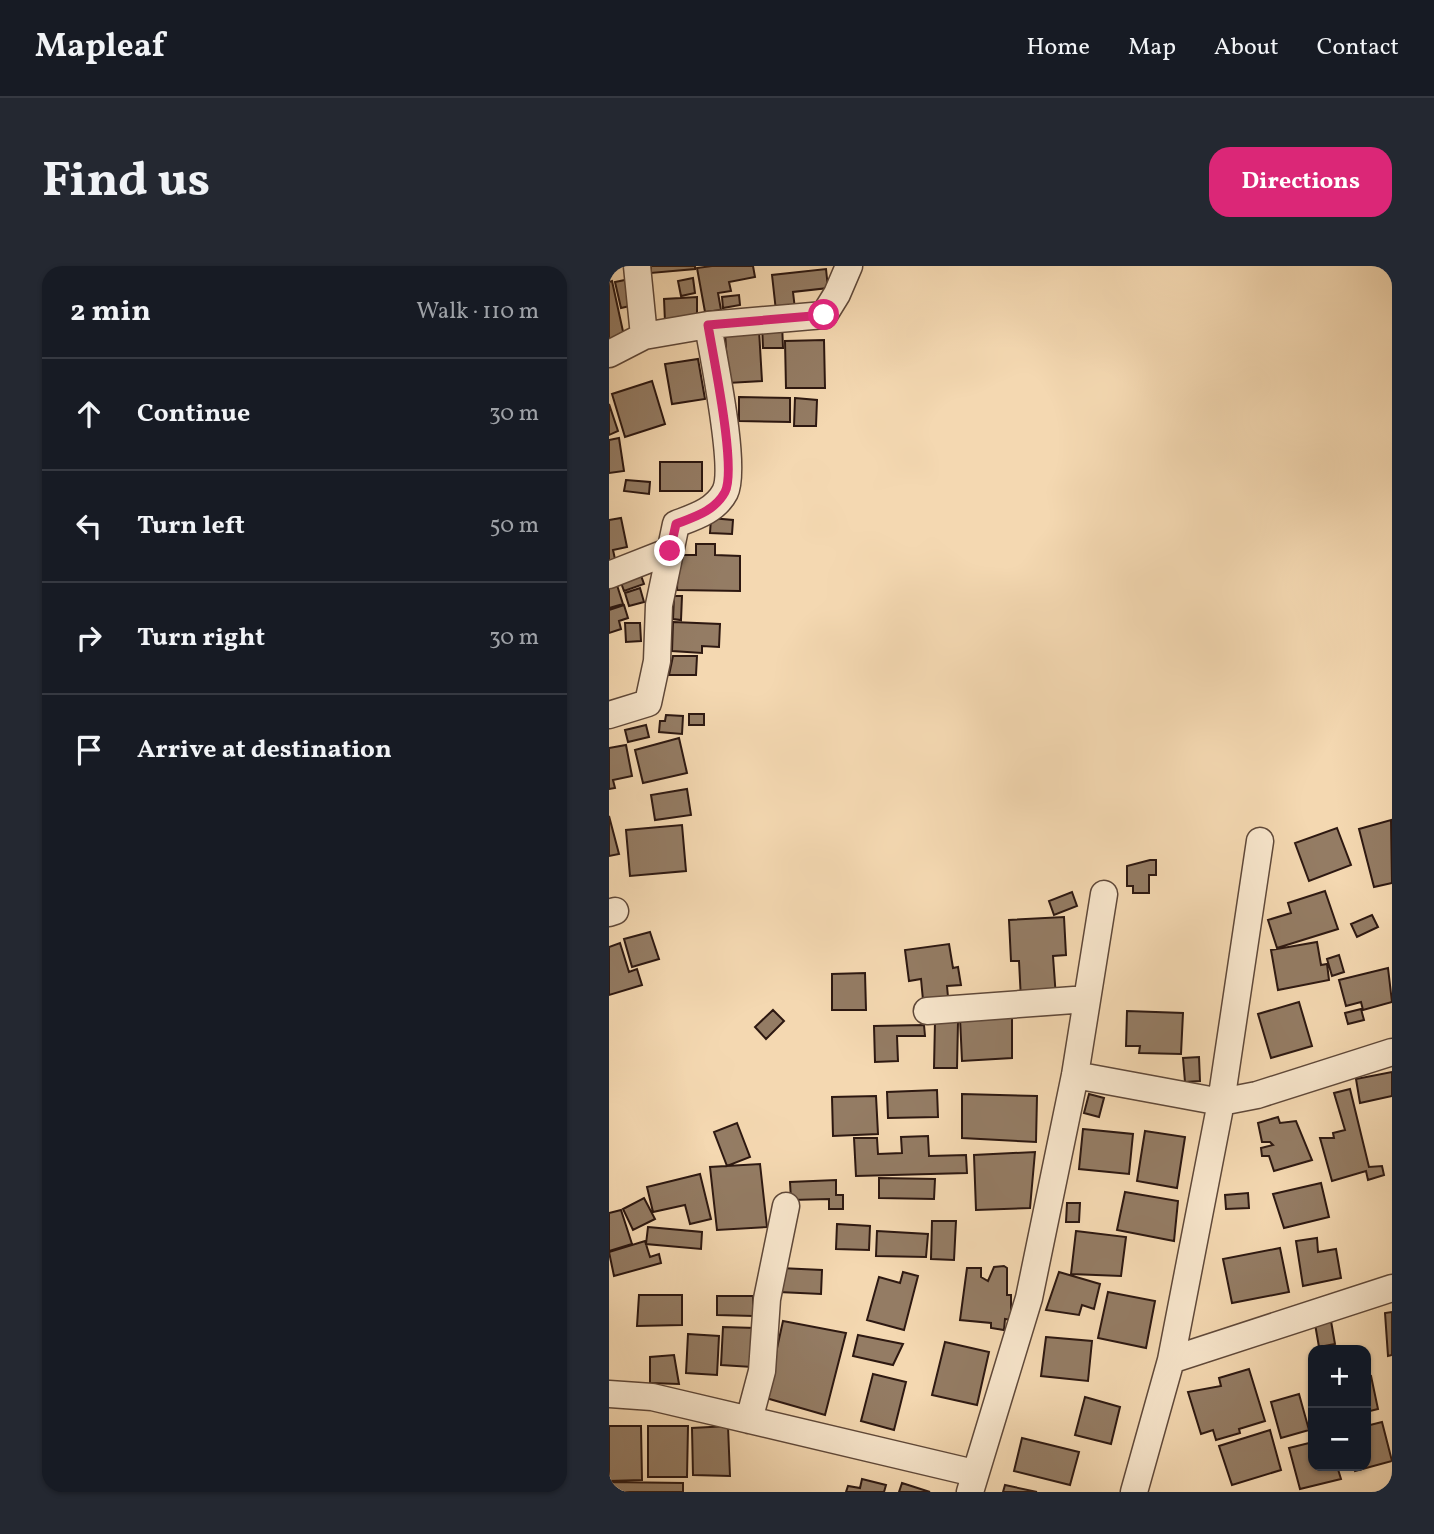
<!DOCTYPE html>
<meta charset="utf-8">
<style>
body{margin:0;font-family:Vollkorn,serif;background:#242831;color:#f1f3f6}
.controls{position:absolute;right:21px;bottom:21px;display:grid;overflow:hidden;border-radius:14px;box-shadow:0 2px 5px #0004}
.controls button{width:63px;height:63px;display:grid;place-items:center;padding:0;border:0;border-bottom:2px solid #363941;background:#171b24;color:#f1f3f6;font:35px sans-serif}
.stop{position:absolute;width:21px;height:21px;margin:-16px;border:5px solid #db2777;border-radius:50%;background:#fff}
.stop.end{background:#db2777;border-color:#fff;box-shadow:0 2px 7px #0008}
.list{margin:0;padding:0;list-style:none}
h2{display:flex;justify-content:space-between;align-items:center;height:91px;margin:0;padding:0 28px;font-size:30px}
h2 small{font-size:23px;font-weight:400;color:#9ea1a6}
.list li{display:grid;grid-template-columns:46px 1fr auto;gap:21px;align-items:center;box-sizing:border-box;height:112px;padding:0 28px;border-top:2px solid #363941}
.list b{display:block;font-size:26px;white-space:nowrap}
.list em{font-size:23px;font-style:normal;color:#9ea1a6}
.icon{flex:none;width:38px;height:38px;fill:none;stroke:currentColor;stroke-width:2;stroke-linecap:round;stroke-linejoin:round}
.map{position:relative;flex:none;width:783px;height:1226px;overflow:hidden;border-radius:21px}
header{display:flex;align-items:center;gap:42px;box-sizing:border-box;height:98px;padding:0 35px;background:#171b24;border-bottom:2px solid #363941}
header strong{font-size:33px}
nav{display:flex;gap:38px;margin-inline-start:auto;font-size:24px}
.intro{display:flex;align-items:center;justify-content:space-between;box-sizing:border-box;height:168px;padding:0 42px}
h1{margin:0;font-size:49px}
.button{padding:18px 32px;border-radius:21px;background:#db2777;color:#fff;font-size:24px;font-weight:700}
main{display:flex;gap:42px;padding:0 42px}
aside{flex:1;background:#171b24;border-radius:21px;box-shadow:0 2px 5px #0004}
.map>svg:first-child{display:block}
.building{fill:#947c64;stroke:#2d1811;stroke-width:2}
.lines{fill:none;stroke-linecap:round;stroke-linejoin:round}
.minor-casing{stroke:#5f4839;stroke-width:29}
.minor{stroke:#f8e6cc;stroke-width:26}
.route{stroke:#db2777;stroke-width:9}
</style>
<header>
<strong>Mapleaf</strong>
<nav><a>Home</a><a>Map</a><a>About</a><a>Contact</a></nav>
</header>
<div class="intro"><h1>Find us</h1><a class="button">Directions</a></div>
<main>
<aside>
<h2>2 min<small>Walk · 110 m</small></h2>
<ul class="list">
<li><svg class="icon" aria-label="ahead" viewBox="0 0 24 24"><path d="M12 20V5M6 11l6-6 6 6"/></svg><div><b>Continue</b></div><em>30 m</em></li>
<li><svg class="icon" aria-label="left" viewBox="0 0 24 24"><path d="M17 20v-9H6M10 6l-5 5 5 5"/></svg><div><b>Turn left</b></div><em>50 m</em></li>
<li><svg class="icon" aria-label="right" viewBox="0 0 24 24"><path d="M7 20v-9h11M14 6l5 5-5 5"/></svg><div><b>Turn right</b></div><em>30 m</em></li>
<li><svg class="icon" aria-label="arrive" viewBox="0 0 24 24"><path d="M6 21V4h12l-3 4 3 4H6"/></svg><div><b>Arrive at destination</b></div></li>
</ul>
</aside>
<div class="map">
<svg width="783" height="1226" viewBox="0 0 783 1226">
<rect width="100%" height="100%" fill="#f4d8b1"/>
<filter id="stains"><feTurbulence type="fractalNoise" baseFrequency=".00286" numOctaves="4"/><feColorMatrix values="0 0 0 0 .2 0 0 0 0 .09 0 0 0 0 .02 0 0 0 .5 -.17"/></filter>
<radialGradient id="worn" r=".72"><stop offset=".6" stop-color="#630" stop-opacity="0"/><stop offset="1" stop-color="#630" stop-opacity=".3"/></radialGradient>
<!-- building -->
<path class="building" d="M 42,0 L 86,0 L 86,3 L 42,7 Z
M 103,0 L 144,0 L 146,11 L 120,16 L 122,25 L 109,27 L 112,44 L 96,46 L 88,2 Z
M 217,3 L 219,22 L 184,26 L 186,43 L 167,45 L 163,9 Z
M 84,12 L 86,27 L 72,30 L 69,15 Z
M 16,14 L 21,40 L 12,42 L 6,16 Z
M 3,15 L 15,70 L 0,73 L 0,16 Z
M 130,29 L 131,39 L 114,42 L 113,31 Z
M 88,31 L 88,55 L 56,56 L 55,33 Z
M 173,57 L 174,82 L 154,82 L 153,58 Z
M 150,64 L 153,115 L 119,117 L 116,66 Z
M 215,74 L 216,122 L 177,122 L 176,75 Z
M 89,93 L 96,133 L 63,138 L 56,98 Z
M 43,115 L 56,158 L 16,171 L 3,128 Z
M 130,131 L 181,132 L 181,156 L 130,155 Z
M 186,132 L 208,134 L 207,160 L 185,160 Z
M 0,138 L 9,165 L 0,169 Z
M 10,172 L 15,205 L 0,207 L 0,174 Z
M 51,196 L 93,196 L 93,225 L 51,225 Z
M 17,214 L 41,216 L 40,228 L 15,225 Z
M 12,252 L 18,281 L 4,284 L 6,293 L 0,295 L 0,254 Z
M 102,252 L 124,254 L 123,268 L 101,267 Z
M 87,278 L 106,278 L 106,289 L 131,290 L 131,325 L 68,324 L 69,289 L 87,289 Z
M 30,304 L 35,318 L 15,325 L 10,311 Z
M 7,316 L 14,338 L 0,342 L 0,318 Z
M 31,322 L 35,336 L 20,340 L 16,327 Z
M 65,330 L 73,330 L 72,354 L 64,353 Z
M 15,339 L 19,352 L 10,355 L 12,363 L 0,367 L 0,344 Z
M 64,356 L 111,358 L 110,381 L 93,380 L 93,387 L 63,385 Z
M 16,357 L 31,357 L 32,375 L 17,376 Z
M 64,390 L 88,390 L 87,409 L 60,409 Z
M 80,448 L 95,448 L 95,459 L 80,459 Z
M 57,449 L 74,450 L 73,468 L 50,466 L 51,455 L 56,455 Z
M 37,459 L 40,471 L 19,476 L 16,464 Z
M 70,472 L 78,507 L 34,517 L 26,484 Z
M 17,479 L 23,510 L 4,514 L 6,522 L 0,523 L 0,482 Z
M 78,523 L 82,549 L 46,554 L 42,529 Z
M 0,550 L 10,588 L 0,590 Z
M 782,554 L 783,617 L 765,621 L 750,563 Z
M 73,559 L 77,605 L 21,610 L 17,564 Z
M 728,562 L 742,599 L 700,615 L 686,577 Z
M 541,594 L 547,594 L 547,609 L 540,609 L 540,627 L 524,627 L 524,620 L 518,620 L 518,600 Z
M 716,625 L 729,663 L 668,682 L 659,654 L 682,647 L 679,637 Z
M 463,626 L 468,640 L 445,649 L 440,635 Z
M 763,649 L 769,661 L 748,671 L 742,658 Z
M 455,651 L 457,689 L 444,690 L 447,732 L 412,734 L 410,695 L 402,695 L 400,654 Z
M 41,666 L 50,693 L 23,701 L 15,673 Z
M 708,676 L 712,699 L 718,698 L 720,714 L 669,724 L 662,684 Z
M 11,677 L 20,706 L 28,703 L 33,719 L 0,729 L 0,681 Z
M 340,678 L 344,702 L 349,701 L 352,719 L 338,720 L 339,731 L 314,734 L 312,713 L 300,715 L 296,684 Z
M 730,689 L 735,706 L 723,710 L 718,693 Z
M 779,702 L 783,736 L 754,744 L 752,736 L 737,740 L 730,714 Z
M 256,707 L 257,744 L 223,744 L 223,708 Z
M 690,736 L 703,780 L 662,792 L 649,748 Z
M 752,743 L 755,754 L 739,758 L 736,747 Z
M 164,744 L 175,755 L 157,773 L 146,761 Z
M 518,745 L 574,747 L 572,788 L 530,787 L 531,780 L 517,780 Z
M 403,749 L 403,792 L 353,795 L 351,752 Z
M 326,755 L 349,756 L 348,802 L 325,802 Z
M 315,759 L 316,770 L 288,770 L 289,795 L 266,796 L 265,760 Z
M 590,791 L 591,815 L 576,816 L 574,792 Z
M 783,806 L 783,830 L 751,837 L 747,813 Z
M 741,823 L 760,901 L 773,900 L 775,909 L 759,914 L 757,905 L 723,915 L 711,872 L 725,872 L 724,867 L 736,864 L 725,827 Z
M 328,824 L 329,851 L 279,852 L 278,826 Z
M 353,828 L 428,830 L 427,876 L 353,872 Z
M 480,828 L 495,832 L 490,851 L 475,847 Z
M 267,830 L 269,868 L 224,870 L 223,831 Z
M 669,851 L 671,857 L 687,855 L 703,894 L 665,905 L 660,890 L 653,890 L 652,882 L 664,879 L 661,876 L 653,876 L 649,857 Z
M 128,857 L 141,891 L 118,900 L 105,866 Z
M 474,863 L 524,868 L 520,908 L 470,903 Z
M 536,865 L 576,871 L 568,922 L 528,915 Z
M 319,870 L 320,890 L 357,889 L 358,907 L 247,910 L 245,872 L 268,872 L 269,888 L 293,887 L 292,871 Z
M 426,886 L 421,942 L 367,944 L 365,889 Z
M 151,898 L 158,961 L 108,964 L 101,901 Z
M 91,908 L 102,953 L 81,958 L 76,939 L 44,946 L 38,921 Z
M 270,912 L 326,913 L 325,933 L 270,932 Z
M 227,914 L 227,929 L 234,929 L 234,943 L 220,943 L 220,933 L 182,934 L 181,916 Z
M 712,917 L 720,951 L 675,962 L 664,928 Z
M 516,926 L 569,935 L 565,975 L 508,964 Z
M 639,927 L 640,942 L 617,943 L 616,929 Z
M 35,932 L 46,953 L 24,964 L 14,943 Z
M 458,937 L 471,937 L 470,956 L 457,956 Z
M 12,944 L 23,978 L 0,985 L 0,947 Z
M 323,955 L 347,955 L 345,994 L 322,993 Z
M 228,958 L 261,960 L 260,984 L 227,983 Z
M 39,961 L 93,966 L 92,983 L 37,978 Z
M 268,965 L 319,968 L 317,991 L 267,990 Z
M 467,965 L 517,971 L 512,1010 L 462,1008 Z
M 708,972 L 709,986 L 727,983 L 732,1012 L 694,1020 L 687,975 Z
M 36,975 L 41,991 L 50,988 L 52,997 L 5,1010 L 0,986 Z
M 671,982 L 680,1026 L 623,1037 L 614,993 Z
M 395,1000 L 398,1002 L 398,1029 L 402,1029 L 402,1054 L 396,1053 L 395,1064 L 382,1062 L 382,1057 L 351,1054 L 358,1002 L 372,1002 L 372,1011 L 379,1015 L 385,1001 Z
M 171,1002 L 213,1004 L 212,1028 L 170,1026 Z
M 294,1006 L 309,1010 L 295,1064 L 258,1054 L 270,1011 L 291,1017 Z
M 450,1006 L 491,1018 L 485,1043 L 473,1039 L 470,1049 L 437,1044 Z
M 499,1026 L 546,1035 L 537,1082 L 489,1072 Z
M 30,1029 L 73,1029 L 73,1059 L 28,1060 Z
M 108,1030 L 144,1030 L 144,1050 L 108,1049 Z
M 783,1046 L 783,1089 L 779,1090 L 776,1047 Z
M 174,1055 L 237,1067 L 216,1149 L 157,1132 Z
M 722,1055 L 726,1078 L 710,1081 L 706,1058 Z
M 114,1061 L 146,1062 L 143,1101 L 112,1099 Z
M 79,1068 L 110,1070 L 108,1109 L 77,1107 Z
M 249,1069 L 294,1078 L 284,1099 L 244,1090 Z
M 437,1071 L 483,1075 L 479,1115 L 432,1110 Z
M 336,1076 L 380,1086 L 368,1139 L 323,1129 Z
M 65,1089 L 70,1118 L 41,1117 L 41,1091 Z
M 640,1103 L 656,1155 L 630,1163 L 631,1167 L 607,1174 L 604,1164 L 592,1168 L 579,1126 L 612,1120 L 610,1112 Z
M 264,1108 L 297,1116 L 285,1164 L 252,1155 Z
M 762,1110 L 769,1143 L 757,1146 L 757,1112 Z
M 690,1128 L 700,1164 L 672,1172 L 662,1136 Z
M 476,1131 L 511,1141 L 502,1178 L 466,1169 Z
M 773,1156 L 783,1195 L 746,1205 L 744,1200 L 757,1200 L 757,1160 Z
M 0,1160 L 32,1160 L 33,1214 L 0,1215 Z
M 39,1160 L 79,1160 L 78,1211 L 39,1211 Z
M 119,1160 L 121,1210 L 84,1209 L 83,1162 Z
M 661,1164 L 672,1204 L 623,1219 L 610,1180 Z
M 413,1172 L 470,1186 L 461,1219 L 405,1205 Z
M 704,1176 L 704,1200 L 728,1200 L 732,1213 L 691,1223 L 680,1182 Z
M 253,1213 L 277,1219 L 275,1226 L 237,1226 L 239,1220 L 251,1222 Z
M 0,1216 L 74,1217 L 74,1226 L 0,1226 Z
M 293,1217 L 321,1226 L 290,1226 Z
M 396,1219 L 428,1226 L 394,1226 Z"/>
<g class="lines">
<!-- minor casing -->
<g class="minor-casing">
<path id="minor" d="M 28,0 L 35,70
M 0,88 L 35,70 L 99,59 L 215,49 L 228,28 L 240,0
M 0,309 L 61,285
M 0,449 L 39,437 L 48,395 L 50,339 L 67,258 C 85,251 106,245 116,226 C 128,202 104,90 99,59
M 0,647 L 6,645
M 318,745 L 478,733
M 466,809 L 612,836 L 648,829 L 783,786
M 562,1094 L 783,1022
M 0,1128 L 43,1131 L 365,1207
M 140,1154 L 153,1105 L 158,1033 L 177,940
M 361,1226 L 420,1032 L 466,809 L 495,628
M 525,1226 L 562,1094 L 612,836 L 651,575"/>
</g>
<!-- minor -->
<use href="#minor" class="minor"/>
</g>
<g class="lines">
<!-- route -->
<path class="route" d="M 61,285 L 67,258 C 85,251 106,245 116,226 C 128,203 104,90 99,59 L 215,49"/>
</g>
<rect width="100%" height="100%" filter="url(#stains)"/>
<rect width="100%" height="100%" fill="url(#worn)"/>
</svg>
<div class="controls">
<button>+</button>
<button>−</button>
</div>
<div class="stop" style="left:215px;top:49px"></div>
<div class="stop end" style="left:61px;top:285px"></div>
</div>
</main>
